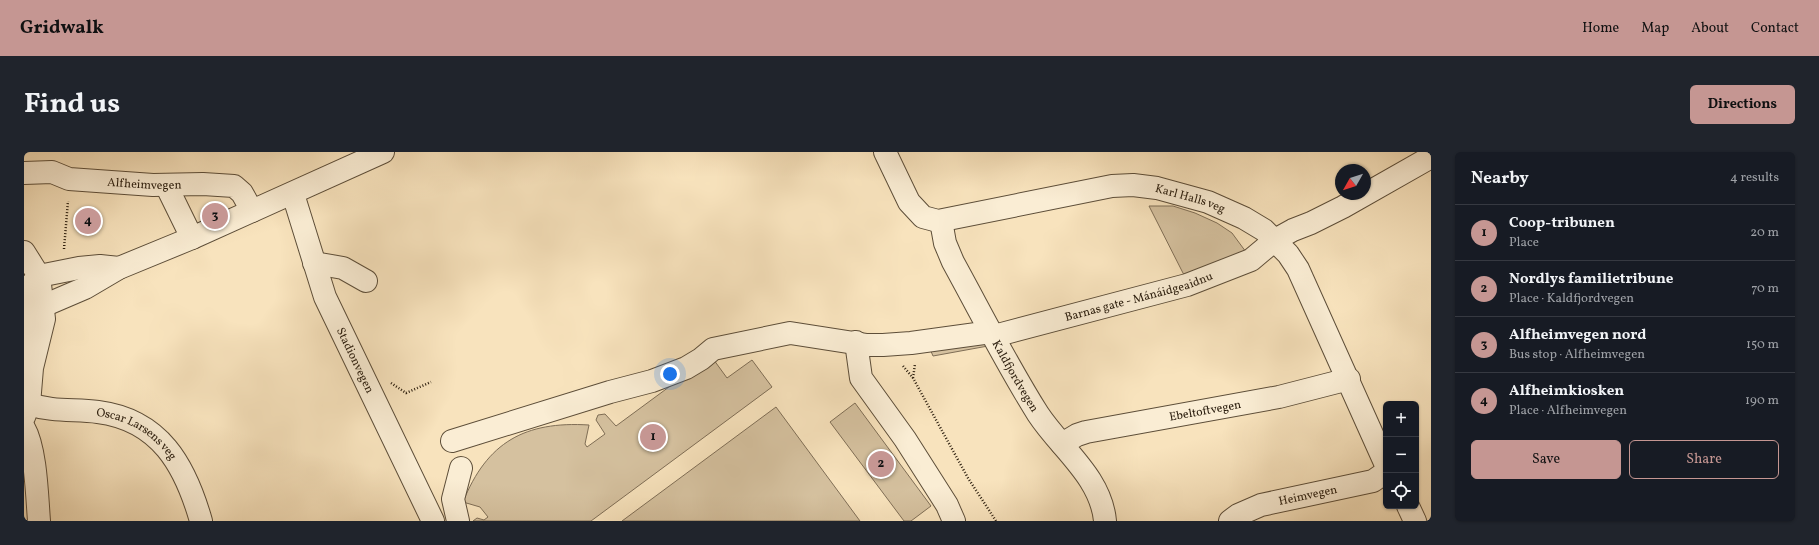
<!DOCTYPE html>
<meta charset="utf-8">
<style>
body{margin:0;font-family:Vollkorn,serif;background:#20242c;color:#f1f3f6}
.controls{position:absolute;right:12px;bottom:12px;display:grid;overflow:hidden;border-radius:6px;box-shadow:0 1px 3px #0004}
.controls button{width:36px;height:36px;display:grid;place-items:center;padding:0;border:0;border-bottom:1px solid #363941;background:#171b24;color:#f1f3f6;font:20px sans-serif}
.compass{position:absolute;left:1311px;top:12px;width:36px;height:36px;border-radius:50%;background:#171b24;box-shadow:0 1px 3px #0004;rotate:231deg}
.you{position:absolute;left:646px;top:222px;width:14px;height:14px;margin:-10px;border:3px solid #fff;border-radius:50%;background:#1a73e8;box-shadow:0 0 0 6px #1a73e833}
.badge{display:grid;place-items:center;width:26px;height:26px;border-radius:50%;background:#c59692;color:#111;font-size:13px;font-weight:700}
.pin{position:absolute;translate:-50% -50%;border:2px solid #fff;box-shadow:0 1px 4px #0006}
.list{margin:0;padding:0;list-style:none}
h2{display:flex;justify-content:space-between;align-items:center;height:52px;margin:0;padding:0 16px;font-size:17px}
h2 small{font-size:13px;font-weight:400;color:#9ea1a6}
.list li{display:grid;grid-template-columns:26px 1fr auto;gap:12px;align-items:center;box-sizing:border-box;height:56px;padding:0 16px;border-top:1px solid #363941}
.list b{display:block;font-size:15px;white-space:nowrap}
.list p{margin:0;font-size:13px;white-space:nowrap;color:#9ea1a6}
.list em{font-size:13px;font-style:normal;color:#9ea1a6}
.actions{display:flex;gap:8px;padding:12px 16px}
.actions a{flex:1;padding:9px 0;border:1px solid #c59692;border-radius:6px;text-align:center;font-size:14px;color:#c59692}
.actions .main{background:#c59692;color:#111}
.icon{flex:none;width:22px;height:22px;fill:none;stroke:currentColor;stroke-width:2;stroke-linecap:round;stroke-linejoin:round}
.map{position:relative;flex:none;width:1407px;height:369px;overflow:hidden;border-radius:6px}
header{display:flex;align-items:center;gap:24px;box-sizing:border-box;height:56px;padding:0 20px;background:#c59692;color:#111}
header strong{font-size:19px}
nav{display:flex;gap:22px;margin-inline-start:auto;font-size:14px}
.intro{display:flex;align-items:center;justify-content:space-between;box-sizing:border-box;height:96px;padding:0 24px}
h1{margin:0;font-size:28px}
.button{padding:10px 18px;border-radius:6px;background:#c59692;color:#111;font-size:14px;font-weight:700}
main{display:flex;gap:24px;padding:0 24px}
aside{flex:1;background:#171b24;border-radius:6px;box-shadow:0 1px 3px #0004}
.map>svg:first-child{display:block}
.green{fill:#d5c19f;stroke:#7f6e56}
.lines{fill:none;stroke-linecap:round;stroke-linejoin:round}
.minor-casing{stroke:#5d4e39;stroke-width:24}
.path{stroke:#291c0d;stroke-width:2.5;stroke-dasharray:1 2;stroke-linecap:butt}
.minor{stroke:#faedd4;stroke-width:22}
.labels{text-anchor:middle;stroke-width:3;stroke-linejoin:round;paint-order:stroke}
.street-label{font-size:12px;fill:#291c0d;stroke:#faedd4}
</style>
<header>
<strong>Gridwalk</strong>
<nav><a>Home</a><a>Map</a><a>About</a><a>Contact</a></nav>
</header>
<div class="intro"><h1>Find us</h1><a class="button">Directions</a></div>
<main>
<div class="map">
<svg width="1407" height="369" viewBox="0 0 1407 369">
<rect width="100%" height="100%" fill="#f8e3bd"/>
<filter id="stains"><feTurbulence type="fractalNoise" baseFrequency=".005" numOctaves="4"/><feColorMatrix values="0 0 0 0 .2 0 0 0 0 .09 0 0 0 0 .02 0 0 0 .5 -.17"/></filter>
<radialGradient id="worn" r=".72"><stop offset=".6" stop-color="#630" stop-opacity="0"/><stop offset="1" stop-color="#630" stop-opacity=".3"/></radialGradient>
<!-- green -->
<path class="green" d="M 1125,54 L 1149,54 L 1171,61 L 1193,71 L 1208,81 L 1222,100 L 1161,125 Z
M 955,189 L 964,194 L 909,204 L 906,197 Z
M 687,204 L 703,226 L 728,208 L 748,235 L 567,369 L 449,369 L 453,366 L 460,368 L 464,365 L 456,355 L 439,350 C 463,290 501,269 565,273 L 561,292 L 563,295 L 581,282 L 572,268 L 574,263 L 581,262 L 592,274 Z
M 831,251 L 907,354 L 887,369 L 880,369 L 806,270 Z
M 752,255 L 836,369 L 598,369 Z"/>
<g class="lines">
<!-- minor casing -->
<g class="minor-casing">
<g id="minor">
<path id="s1" d="M 861,0 L 885,50 L 899,65 L 914,69 L 1088,34 L 1109,33 L 1133,36 L 1184,50 L 1220,66 L 1240,78 L 1264,102 L 1274,117 L 1362,313"/>
<path id="s2" d="M 0,21 L 28,20 L 45,27 L 129,33 L 179,32 L 210,34 L 218,41 L 228,59"/>
<path d="M 142,33 L 168,86"/>
<path id="s3" d="M 269,42 L 301,145 L 409,369"/>
<path id="s4" d="M 917,69 L 921,91 L 929,110 C 957,161 983,213 1014,262 C 1037,297 1077,325 1081,369"/>
<path d="M 0,100 L 15,124 L 20,167 L 8,216 L 5,252 L 0,265"/>
<path d="M 290,111 L 319,116 L 342,129"/>
<path d="M 6,134 L 15,124 L 55,116 L 76,114 L 95,116"/>
<path d="M 0,146 L 19,154 L 61,136 L 95,116 L 168,86 L 359,0"/>
<path d="M 0,161 L 7,209"/>
<path id="s5" d="M 970,184 L 1163,133 L 1227,108 L 1251,88 L 1269,78 L 1287,71 L 1319,55 L 1407,5"/>
<path d="M 832,190 L 837,226 L 881,287 L 923,353 L 930,369"/>
<path id="s6" d="M 5,252 C 29,260 50,257 74,260 C 136,268 161,313 177,369"/>
<path d="M 0,276 C 12,297 13,344 15,369"/>
<path d="M 428,289 L 586,240 L 628,229 L 662,216 L 677,207 L 689,197 L 766,181 L 843,193 L 859,193 L 887,191 L 967,180"/>
<path id="s7" d="M 1038,292 L 1053,283 L 1062,280 L 1255,245 L 1325,227"/>
<path d="M 1384,354 L 1391,369"/>
<path d="M 434,369 L 429,347 L 437,316"/>
<path id="s8" d="M 1206,369 L 1214,363 L 1237,353 L 1349,329 L 1362,320"/>
</g>
</g>
<!-- path -->
<path class="path" d="M 40,97 L 44,49
M 879,214 L 889,226 L 944,326 L 972,369
M 889,226 L 891,212
M 367,231 L 382,241 L 407,230"/>
<!-- minor -->
<use href="#minor" class="minor"/>
</g>
<g class="labels">
<!-- street labels -->
<g class="street-label">
<text dy="4" stroke="none"><textPath href="#s2" startOffset="122">Alfheimvegen</textPath></text>
<text dy="4" stroke="none"><textPath href="#s1" startOffset="349">Karl Halls veg</textPath></text>
<text dy="4" stroke="none"><textPath href="#s5" startOffset="150">Barnas gate - Mánáidgeaidnu</textPath></text>
<text dy="4" stroke="none"><textPath href="#s3" startOffset="178">Stadionvegen</textPath></text>
<text dy="4" stroke="none"><textPath href="#s4" startOffset="173">Kaldfjordvegen</textPath></text>
<text dy="4" stroke="none"><textPath href="#s7" startOffset="148">Ebeltoftvegen</textPath></text>
<text dy="4" stroke="none"><textPath href="#s6" startOffset="115">Oscar Larsens veg</textPath></text>
<text dy="4" stroke="none"><textPath href="#s8" startOffset="83">Heimvegen</textPath></text>
</g>
</g>
<rect width="100%" height="100%" filter="url(#stains)"/>
<rect width="100%" height="100%" fill="url(#worn)"/>
</svg>
<div class="controls">
<button>+</button>
<button>−</button>
<button><svg class="icon" aria-label="locate" viewBox="0 0 24 24"><circle cx="12" cy="12" r="6"/><path d="M12 2v4M12 18v4M2 12h4M18 12h4"/></svg></button>
</div>
<svg class="compass" viewBox="-18 -18 36 36"><path d="M0-13l5 13h-10z" fill="#e53935"/><path d="M0 13l5-13h-10z" fill="#9ea1a6"/></svg>
<div class="you"></div>
<div class="pin badge" style="left:629px;top:285px">1</div>
<div class="pin badge" style="left:857px;top:312px">2</div>
<div class="pin badge" style="left:191px;top:64px">3</div>
<div class="pin badge" style="left:64px;top:69px">4</div>
</div>
<aside>
<h2>Nearby<small>4 results</small></h2>
<ul class="list">
<li><span class="badge">1</span><div><b>Coop-tribunen</b><p>Place</p></div><em>20 m</em></li>
<li><span class="badge">2</span><div><b>Nordlys familietribune</b><p>Place · Kaldfjordvegen</p></div><em>70 m</em></li>
<li><span class="badge">3</span><div><b>Alfheimvegen nord</b><p>Bus stop · Alfheimvegen</p></div><em>150 m</em></li>
<li><span class="badge">4</span><div><b>Alfheimkiosken</b><p>Place · Alfheimvegen</p></div><em>190 m</em></li>
</ul>
<div class="actions"><a class="main">Save</a><a>Share</a></div>
</aside>
</main>
